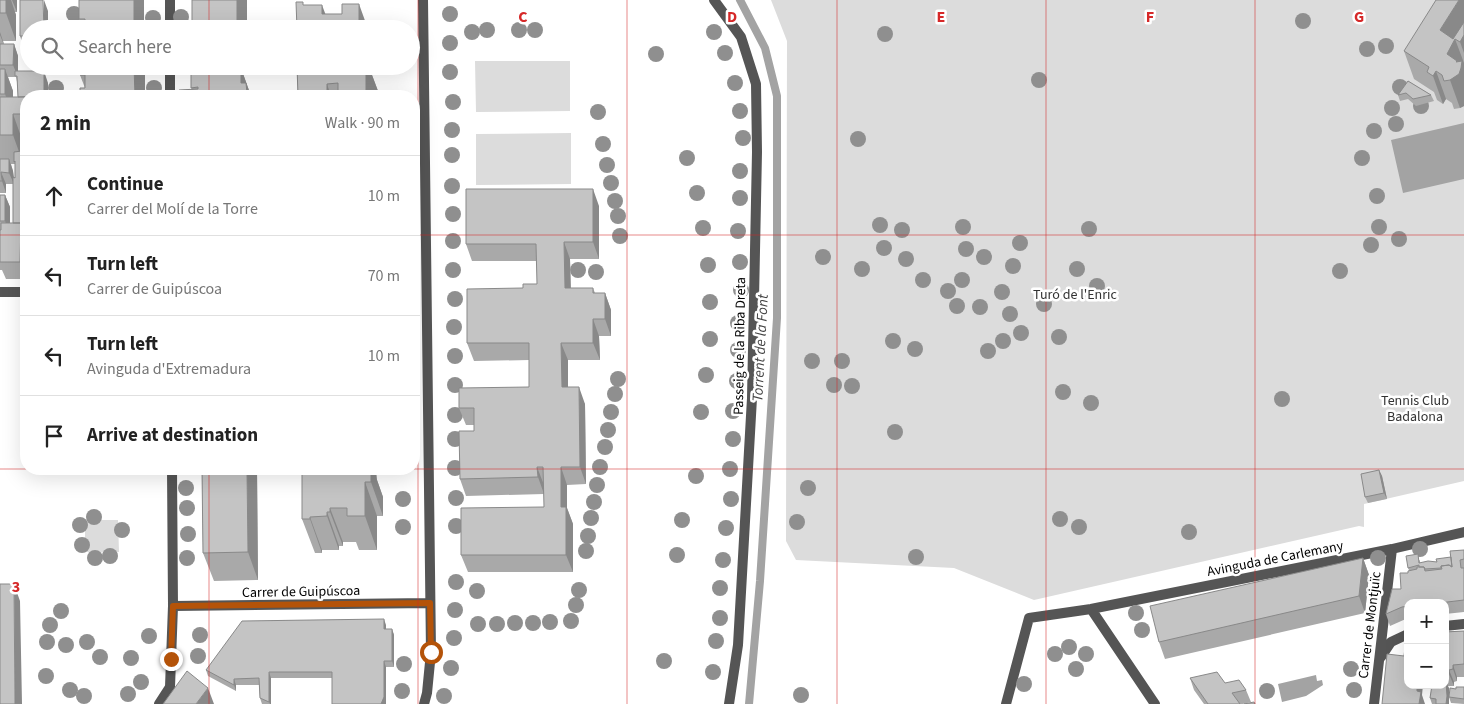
<!DOCTYPE html>
<meta charset="utf-8">
<style>
body{margin:0;font-family:"Source Sans 3",sans-serif;background:#f2f2f2;color:#222}
.controls{position:absolute;right:15px;bottom:15px;display:grid;overflow:hidden;border-radius:10px;box-shadow:0 5px 20px #0002}
.controls button{width:45px;height:45px;display:grid;place-items:center;padding:0;border:0;border-bottom:1px solid #e0e0e0;background:#fff;color:#222;font:25px sans-serif}
.stop{position:absolute;width:15px;height:15px;margin:-11px;border:4px solid #b45309;border-radius:50%;background:#fff}
.stop.end{background:#b45309;border-color:#fff;box-shadow:0 1px 5px #0008}
.list{margin:0;padding:0;list-style:none}
h2{display:flex;justify-content:space-between;align-items:center;height:65px;margin:0;padding:0 20px;font-size:21px}
h2 small{font-size:16px;font-weight:400;color:#767676}
.list li{display:grid;grid-template-columns:32px 1fr auto;gap:15px;align-items:center;box-sizing:border-box;height:80px;padding:0 20px;border-top:1px solid #e0e0e0}
.list b{display:block;font-size:19px;white-space:nowrap}
.list p{margin:0;font-size:16px;white-space:nowrap;color:#767676}
.list em{font-size:16px;font-style:normal;color:#767676}
.icon{flex:none;width:28px;height:28px;fill:none;stroke:currentColor;stroke-width:2;stroke-linecap:round;stroke-linejoin:round}
.map{position:relative;flex:none;width:1464px;height:704px;overflow:hidden}
.search{position:absolute;background:#fff;box-shadow:0 5px 20px #0002;left:20px;top:20px;width:400px;height:55px;display:flex;align-items:center;gap:12px;box-sizing:border-box;padding:0 18px;border-radius:28px;color:#767676;font-size:19px}
.panel{position:absolute;background:#fff;box-shadow:0 5px 20px #0002;left:20px;top:90px;width:400px;height:385px;border-radius:20px}
.map>svg:first-child{display:block}
.green{fill:#dcdcdc}
.water{fill:#a3a3a3}
.lines{fill:none;stroke-linecap:round;stroke-linejoin:round}
.stream{stroke:#a3a3a3;stroke-width:8}
.minor{stroke:#555;stroke-width:10}
.tree{fill:#8f8f8f}
.wall{fill:#a9a9a9;fill-rule:evenodd}
.shaded-wall{fill:#898989}
.building{fill:#c4c4c4;stroke:#898989}
.route{stroke:#b45309;stroke-width:6}
.grid{fill:none;stroke:#d62828;stroke-width:1;stroke-opacity:0.55}
.labels{text-anchor:middle;stroke-width:5;stroke-linejoin:round;paint-order:stroke}
.park-label{font-size:14px;fill:#333;stroke:#fff}
.street-label{font-size:14px;fill:#000;stroke:#fff}
.water-label{font-size:15px;font-style:italic;fill:#444;stroke:#fff}
.grid-label{font-size:16px;text-anchor:middle;font-weight:bold;fill:#d62828;stroke:#fff;stroke-width:5;stroke-linejoin:round;paint-order:stroke}
</style>
<div class="map">
<svg width="1464" height="704" viewBox="0 0 1464 704">
<rect width="100%" height="100%" fill="#fff"/>
<!-- green -->
<path class="green" d="M 771,0 L 1464,0 L 1464,481 L 1364,504 L 1364,527 L 1359,526 L 1034,600 L 954,568 L 796,560 L 786,541 L 787,41 Z
M 475,61 L 570,61 L 570,111 L 476,112 Z
M 571,133 L 571,184 L 476,185 L 476,134 Z
M 85,520 L 118,520 L 119,552 L 85,552 Z"/>
<!-- water -->
<path class="water" d="M 1464,123 L 1464,179 L 1403,193 L 1391,140 Z
M 1316,675 L 1317,681 L 1322,680 L 1323,685 L 1306,696 L 1282,702 L 1278,684 Z"/>
<g class="lines">
<!-- stream -->
<path class="stream" d="M 740,0 L 765,48 L 777,96 L 777,318 L 760,581 L 749,704"/>
<!-- minor -->
<path class="minor" d="M 423,0 L 431,652 L 427,693 L 424,704
M 714,0 L 741,37 L 756,84 L 757,152 L 752,398 L 738,645 L 729,704
M 170,29 L 170,0
M 170,96 L 170,66
M 0,292 L 26,292
M 173,606 L 430,603
M 1091,609 L 1155,704
M 1445,626 L 1464,624
M 1381,657 L 1391,642 L 1408,634
M 159,704 L 170,687 L 173,606 L 172,469
M 1006,704 L 1029,618 L 1091,609 L 1392,549 L 1464,532
M 1374,704 L 1392,549"/>
</g>
<!-- trees -->
<g class="tree">
<circle cx="74" cy="14" r="8"/>
<circle cx="450" cy="14" r="8"/>
<circle cx="181" cy="17" r="8"/>
<circle cx="153" cy="18" r="8"/>
<circle cx="1303" cy="21" r="8"/>
<circle cx="487" cy="30" r="8"/>
<circle cx="519" cy="30" r="8"/>
<circle cx="535" cy="30" r="8"/>
<circle cx="472" cy="32" r="8"/>
<circle cx="714" cy="32" r="8"/>
<circle cx="885" cy="34" r="8"/>
<circle cx="450" cy="43" r="8"/>
<circle cx="1386" cy="46" r="8"/>
<circle cx="1367" cy="49" r="8"/>
<circle cx="725" cy="53" r="8"/>
<circle cx="656" cy="54" r="8"/>
<circle cx="450" cy="72" r="8"/>
<circle cx="1039" cy="80" r="8"/>
<circle cx="735" cy="83" r="8"/>
<circle cx="1400" cy="87" r="8"/>
<circle cx="56" cy="88" r="8"/>
<circle cx="154" cy="88" r="8"/>
<circle cx="453" cy="102" r="8"/>
<circle cx="1421" cy="106" r="8"/>
<circle cx="1392" cy="108" r="8"/>
<circle cx="740" cy="111" r="8"/>
<circle cx="598" cy="112" r="8"/>
<circle cx="1396" cy="124" r="8"/>
<circle cx="452" cy="130" r="8"/>
<circle cx="1374" cy="131" r="8"/>
<circle cx="743" cy="138" r="8"/>
<circle cx="858" cy="139" r="8"/>
<circle cx="603" cy="144" r="8"/>
<circle cx="452" cy="155" r="8"/>
<circle cx="687" cy="158" r="8"/>
<circle cx="1362" cy="158" r="8"/>
<circle cx="607" cy="165" r="8"/>
<circle cx="740" cy="171" r="8"/>
<circle cx="611" cy="183" r="8"/>
<circle cx="452" cy="186" r="8"/>
<circle cx="697" cy="193" r="8"/>
<circle cx="1377" cy="196" r="8"/>
<circle cx="740" cy="198" r="8"/>
<circle cx="615" cy="201" r="8"/>
<circle cx="453" cy="214" r="8"/>
<circle cx="618" cy="216" r="8"/>
<circle cx="880" cy="225" r="8"/>
<circle cx="963" cy="227" r="8"/>
<circle cx="1379" cy="227" r="8"/>
<circle cx="703" cy="228" r="8"/>
<circle cx="1089" cy="229" r="8"/>
<circle cx="902" cy="230" r="8"/>
<circle cx="738" cy="231" r="8"/>
<circle cx="620" cy="236" r="8"/>
<circle cx="1399" cy="239" r="8"/>
<circle cx="453" cy="241" r="8"/>
<circle cx="1020" cy="243" r="8"/>
<circle cx="1371" cy="245" r="8"/>
<circle cx="884" cy="248" r="8"/>
<circle cx="966" cy="249" r="8"/>
<circle cx="823" cy="257" r="8"/>
<circle cx="984" cy="257" r="8"/>
<circle cx="906" cy="259" r="8"/>
<circle cx="740" cy="262" r="8"/>
<circle cx="708" cy="265" r="8"/>
<circle cx="1013" cy="266" r="8"/>
<circle cx="862" cy="269" r="8"/>
<circle cx="1077" cy="269" r="8"/>
<circle cx="453" cy="270" r="8"/>
<circle cx="578" cy="270" r="8"/>
<circle cx="1340" cy="271" r="8"/>
<circle cx="596" cy="272" r="8"/>
<circle cx="923" cy="280" r="8"/>
<circle cx="962" cy="280" r="8"/>
<circle cx="1097" cy="286" r="8"/>
<circle cx="741" cy="290" r="8"/>
<circle cx="948" cy="291" r="8"/>
<circle cx="1002" cy="292" r="8"/>
<circle cx="455" cy="299" r="8"/>
<circle cx="710" cy="302" r="8"/>
<circle cx="1044" cy="304" r="8"/>
<circle cx="957" cy="306" r="8"/>
<circle cx="980" cy="307" r="8"/>
<circle cx="1010" cy="314" r="8"/>
<circle cx="738" cy="323" r="8"/>
<circle cx="454" cy="327" r="8"/>
<circle cx="1021" cy="333" r="8"/>
<circle cx="1059" cy="337" r="8"/>
<circle cx="710" cy="339" r="8"/>
<circle cx="893" cy="341" r="8"/>
<circle cx="1003" cy="341" r="8"/>
<circle cx="915" cy="349" r="8"/>
<circle cx="738" cy="350" r="8"/>
<circle cx="988" cy="351" r="8"/>
<circle cx="455" cy="356" r="8"/>
<circle cx="812" cy="361" r="8"/>
<circle cx="842" cy="361" r="8"/>
<circle cx="706" cy="375" r="8"/>
<circle cx="618" cy="379" r="8"/>
<circle cx="737" cy="381" r="8"/>
<circle cx="455" cy="385" r="8"/>
<circle cx="834" cy="385" r="8"/>
<circle cx="852" cy="386" r="8"/>
<circle cx="1063" cy="392" r="8"/>
<circle cx="615" cy="394" r="8"/>
<circle cx="1282" cy="399" r="8"/>
<circle cx="1091" cy="403" r="8"/>
<circle cx="733" cy="411" r="8"/>
<circle cx="611" cy="412" r="8"/>
<circle cx="701" cy="412" r="8"/>
<circle cx="455" cy="415" r="8"/>
<circle cx="608" cy="430" r="8"/>
<circle cx="895" cy="432" r="8"/>
<circle cx="455" cy="439" r="8"/>
<circle cx="733" cy="439" r="8"/>
<circle cx="605" cy="447" r="8"/>
<circle cx="600" cy="467" r="8"/>
<circle cx="455" cy="468" r="8"/>
<circle cx="730" cy="469" r="8"/>
<circle cx="696" cy="476" r="8"/>
<circle cx="597" cy="485" r="8"/>
<circle cx="186" cy="488" r="8"/>
<circle cx="808" cy="488" r="8"/>
<circle cx="456" cy="498" r="8"/>
<circle cx="403" cy="499" r="8"/>
<circle cx="731" cy="499" r="8"/>
<circle cx="594" cy="502" r="8"/>
<circle cx="187" cy="508" r="8"/>
<circle cx="94" cy="517" r="8"/>
<circle cx="591" cy="518" r="8"/>
<circle cx="1060" cy="519" r="8"/>
<circle cx="682" cy="520" r="8"/>
<circle cx="797" cy="522" r="8"/>
<circle cx="80" cy="525" r="8"/>
<circle cx="456" cy="526" r="8"/>
<circle cx="403" cy="527" r="8"/>
<circle cx="1079" cy="527" r="8"/>
<circle cx="726" cy="528" r="8"/>
<circle cx="122" cy="530" r="8"/>
<circle cx="1189" cy="532" r="8"/>
<circle cx="188" cy="534" r="8"/>
<circle cx="588" cy="536" r="8"/>
<circle cx="82" cy="545" r="8"/>
<circle cx="1420" cy="549" r="8"/>
<circle cx="586" cy="551" r="8"/>
<circle cx="677" cy="555" r="8"/>
<circle cx="110" cy="556" r="8"/>
<circle cx="916" cy="557" r="8"/>
<circle cx="95" cy="558" r="8"/>
<circle cx="187" cy="558" r="8"/>
<circle cx="1378" cy="558" r="8"/>
<circle cx="723" cy="560" r="8"/>
<circle cx="456" cy="582" r="8"/>
<circle cx="720" cy="588" r="8"/>
<circle cx="579" cy="590" r="8"/>
<circle cx="477" cy="591" r="8"/>
<circle cx="576" cy="605" r="8"/>
<circle cx="455" cy="610" r="8"/>
<circle cx="61" cy="611" r="8"/>
<circle cx="1136" cy="613" r="8"/>
<circle cx="720" cy="618" r="8"/>
<circle cx="571" cy="621" r="8"/>
<circle cx="550" cy="622" r="8"/>
<circle cx="515" cy="623" r="8"/>
<circle cx="533" cy="623" r="8"/>
<circle cx="478" cy="624" r="8"/>
<circle cx="497" cy="624" r="8"/>
<circle cx="50" cy="625" r="8"/>
<circle cx="1142" cy="630" r="8"/>
<circle cx="200" cy="635" r="8"/>
<circle cx="149" cy="636" r="8"/>
<circle cx="454" cy="638" r="8"/>
<circle cx="716" cy="641" r="8"/>
<circle cx="47" cy="642" r="8"/>
<circle cx="87" cy="642" r="8"/>
<circle cx="66" cy="645" r="8"/>
<circle cx="1069" cy="647" r="8"/>
<circle cx="1055" cy="654" r="8"/>
<circle cx="1086" cy="654" r="8"/>
<circle cx="198" cy="656" r="8"/>
<circle cx="100" cy="657" r="8"/>
<circle cx="131" cy="658" r="8"/>
<circle cx="664" cy="661" r="8"/>
<circle cx="404" cy="664" r="8"/>
<circle cx="451" cy="668" r="8"/>
<circle cx="1076" cy="669" r="8"/>
<circle cx="1351" cy="669" r="8"/>
<circle cx="713" cy="672" r="8"/>
<circle cx="46" cy="676" r="8"/>
<circle cx="141" cy="682" r="8"/>
<circle cx="1024" cy="684" r="8"/>
<circle cx="70" cy="690" r="8"/>
<circle cx="1354" cy="690" r="8"/>
<circle cx="402" cy="691" r="8"/>
<circle cx="1267" cy="691" r="8"/>
<circle cx="128" cy="694" r="8"/>
<circle cx="801" cy="695" r="8"/>
<circle cx="84" cy="696" r="8"/>
<circle cx="444" cy="696" r="8"/>
</g>
<!-- wall -->
<path class="wall" d="M 0,0 L 17,0 L 17,12 L 15,12 L 16,15 L 16,41 L 3,41 L 4,44 L 14,44 L 18,56 L 18,71 L 48,83 L 26,96 L 26,142 L 23,142 L 26,279 L 6,279 L 2,270 L 0,270 L 0,195 L 5,195 L 10,207 L 10,223 L 13,223 L 13,184 L 6,184 L 6,193 L 0,193 ZM 8,77 L 16,77 L 17,82 L 18,97 L 13,97 L 13,91 ZM 11,164 L 15,164 L 15,178 L 14,177 L 13,171 Z
M 79,0 L 144,0 L 144,29 L 83,29 L 79,19 Z
M 1464,0 L 1464,106 L 1460,108 L 1454,109 L 1452,103 L 1446,99 L 1443,104 L 1437,100 L 1434,92 L 1414,79 L 1404,51 Z
M 48,11 L 48,29 L 29,29 L 29,48 L 24,48 L 20,36 Z
M 80,66 L 145,66 L 145,96 L 85,88 L 80,75 Z
M 297,66 L 372,66 L 372,75 L 378,91 L 378,96 L 298,96 Z
M 241,68 L 251,96 L 179,96 L 192,89 L 191,88 L 197,71 Z
M 1408,81 L 1431,95 L 1434,101 L 1416,106 L 1408,99 L 1400,101 L 1398,95 Z
M 599,206 L 599,259 L 570,259 L 571,288 L 593,288 L 595,293 L 605,293 L 611,310 L 611,336 L 599,336 L 600,360 L 568,360 L 568,387 L 585,404 L 586,484 L 567,485 L 567,508 L 573,524 L 573,572 L 468,572 L 461,555 L 544,507 L 544,494 L 466,496 L 460,479 L 474,431 L 474,425 L 466,425 L 459,408 L 529,387 L 529,360 L 474,361 L 467,343 L 523,288 L 537,284 L 537,261 L 472,261 L 466,244 Z
M 202,469 L 257,469 L 258,580 L 214,581 L 203,553 Z
M 302,469 L 377,480 L 383,497 L 383,516 L 377,516 L 377,550 L 359,550 L 356,542 L 343,542 L 343,546 L 339,546 L 339,550 L 322,550 L 322,553 L 315,553 L 302,519 Z
M 1379,470 L 1382,476 L 1387,499 L 1368,503 L 1365,497 Z
M 1464,550 L 1464,612 L 1445,614 L 1445,603 L 1408,603 L 1408,618 L 1390,626 L 1386,614 L 1401,589 L 1409,570 L 1408,568 L 1420,560 L 1420,563 L 1437,562 L 1451,557 Z
M 1363,558 L 1369,575 L 1365,613 L 1165,659 L 1159,642 Z
M 386,625 L 386,629 L 392,629 L 394,635 L 394,667 L 386,667 L 386,703 L 332,678 L 271,678 L 271,704 L 262,704 L 260,698 L 259,685 L 236,685 L 236,691 L 208,676 L 206,670 Z
M 1464,631 L 1464,677 L 1457,677 L 1457,681 L 1454,682 L 1454,686 L 1448,686 L 1449,697 L 1456,689 L 1464,687 L 1464,704 L 1451,703 L 1449,697 L 1449,704 L 1432,704 L 1430,698 L 1445,685 L 1445,632 Z
M 1190,678 L 1225,683 L 1246,690 L 1251,702 L 1243,704 L 1204,704 L 1194,690 Z"/>
<!-- shaded-wall -->
<path class="shaded-wall" d="M 6,0 L 11,0 L 16,15 L 16,41 L 6,13 Z
M 12,0 L 17,0 L 17,12 Z
M 44,0 L 48,11 L 48,29 L 44,29 Z
M 134,0 L 144,0 L 144,29 L 134,29 Z
M 237,0 L 247,0 L 247,29 L 237,29 Z
M 1459,0 L 1464,0 L 1464,53 L 1460,42 L 1455,39 L 1464,63 L 1464,106 L 1460,108 L 1450,80 L 1447,54 L 1440,30 Z
M 359,4 L 368,29 L 359,29 Z
M 322,5 L 331,29 L 322,14 Z
M 0,32 L 3,41 L 4,45 L 0,35 Z
M 14,44 L 18,56 L 18,77 L 13,65 Z
M 134,66 L 145,66 L 145,96 L 135,96 Z
M 363,66 L 372,66 L 372,75 L 378,91 L 378,96 L 366,96 Z
M 241,68 L 251,96 L 248,96 L 241,83 Z
M 5,69 L 13,91 L 13,113 L 12,113 L 5,94 Z
M 44,71 L 48,83 L 48,96 L 44,96 Z
M 1436,71 L 1446,99 L 1443,104 L 1433,76 Z
M 327,84 L 331,96 L 328,96 L 327,94 Z
M 13,114 L 23,142 L 24,155 L 26,162 L 26,279 L 20,262 L 22,160 L 13,135 Z
M 9,159 L 13,171 L 14,184 L 9,173 Z
M 1,172 L 6,184 L 6,193 L 2,181 Z
M 593,189 L 599,206 L 599,259 L 593,242 Z
M 5,195 L 10,207 L 10,233 L 5,221 Z
M 564,242 L 570,259 L 571,305 L 565,288 Z
M 605,293 L 611,310 L 611,336 L 605,319 Z
M 593,319 L 599,336 L 600,360 L 593,343 Z
M 561,343 L 568,360 L 568,404 L 562,387 Z
M 579,387 L 585,404 L 586,484 L 580,467 Z
M 537,467 L 544,485 L 544,494 L 538,477 Z
M 561,467 L 567,485 L 567,508 L 573,524 L 573,572 L 566,555 L 561,507 Z
M 247,469 L 257,469 L 258,580 L 248,552 Z
M 367,469 L 376,469 L 377,480 L 383,497 L 383,516 L 371,482 Z
M 1379,470 L 1382,476 L 1387,499 L 1384,493 Z
M 365,482 L 377,516 L 377,550 L 365,516 Z
M 330,508 L 343,542 L 343,546 L 330,512 Z
M 327,512 L 339,546 L 339,550 L 327,516 Z
M 310,517 L 322,550 L 322,553 L 310,519 Z
M 1363,558 L 1369,575 L 1365,613 L 1359,596 Z
M 14,584 L 20,601 L 22,704 L 15,704 Z
M 384,619 L 386,625 L 386,635 L 384,629 Z
M 392,629 L 394,635 L 394,667 L 392,661 Z
M 384,661 L 386,667 L 386,704 L 381,704 Z
M 1453,665 L 1457,677 L 1457,681 L 1453,669 Z
M 1449,670 L 1454,682 L 1454,686 L 1449,674 Z
M 269,672 L 271,678 L 271,704 L 270,704 L 269,702 Z
M 234,679 L 236,685 L 236,691 L 234,685 Z
M 1446,682 L 1449,688 L 1449,704 L 1446,704 Z
M 1417,685 L 1423,685 L 1422,695 L 1425,704 L 1419,704 L 1417,691 Z
M 208,688 L 214,704 L 196,704 Z"/>
<!-- building -->
<path class="building" d="M 0,0 L 6,0 L 6,13 L 0,13 Z
M 20,0 L 43,0 L 44,29 L 29,29 L 29,36 L 20,36 Z
M 79,0 L 134,0 L 134,29 L 85,29 L 85,19 L 79,19 Z
M 192,0 L 237,0 L 237,29 L 192,29 Z
M 1436,0 L 1459,0 L 1440,30 L 1453,39 L 1464,22 L 1464,35 L 1460,42 L 1455,39 L 1447,54 L 1457,61 L 1456,62 L 1462,61 L 1461,68 L 1459,74 L 1450,80 L 1444,81 L 1442,75 L 1436,71 L 1433,76 L 1427,72 L 1429,67 L 1404,51 Z
M 296,2 L 303,2 L 303,5 L 322,5 L 322,14 L 342,14 L 342,4 L 359,4 L 359,29 L 297,29 Z
M 0,44 L 14,44 L 13,65 L 0,65 Z
M 80,66 L 134,66 L 135,96 L 80,96 L 80,88 L 85,88 L 85,75 L 80,75 Z
M 297,66 L 366,66 L 366,96 L 360,96 L 360,93 L 338,94 L 338,83 L 327,84 L 327,94 L 304,94 L 304,96 L 298,96 Z
M 198,68 L 241,68 L 241,83 L 246,83 L 247,93 L 241,93 L 241,96 L 179,96 L 179,90 L 198,89 L 198,87 L 191,88 L 191,71 L 197,71 Z
M 0,69 L 5,69 L 5,94 L 0,94 Z
M 15,71 L 44,71 L 44,96 L 18,97 L 17,76 L 15,76 Z
M 1408,81 L 1431,95 L 1413,99 L 1406,93 L 1398,95 Z
M 0,97 L 26,97 L 26,114 L 13,114 L 13,135 L 0,135 Z
M 22,151 L 23,228 L 21,223 L 13,223 L 13,177 L 15,178 L 15,161 L 14,162 L 14,152 Z
M 0,159 L 9,159 L 9,173 L 1,172 L 2,181 L 0,181 Z
M 466,189 L 593,189 L 593,242 L 564,242 L 565,288 L 593,288 L 593,293 L 605,293 L 605,319 L 593,319 L 593,343 L 561,343 L 562,387 L 579,387 L 580,467 L 561,467 L 561,507 L 566,507 L 566,555 L 461,555 L 461,508 L 544,507 L 543,467 L 537,467 L 538,477 L 460,479 L 459,431 L 474,431 L 474,408 L 459,408 L 459,388 L 529,387 L 529,343 L 467,343 L 467,289 L 523,288 L 523,284 L 537,284 L 536,244 L 466,244 Z
M 0,195 L 5,195 L 5,221 L 0,221 Z
M 1,223 L 21,223 L 20,262 L 0,262 L 0,230 L 1,230 Z
M 202,469 L 247,469 L 248,552 L 203,553 Z
M 302,469 L 371,469 L 371,482 L 365,482 L 365,516 L 347,516 L 347,508 L 330,508 L 330,512 L 327,512 L 327,516 L 310,517 L 310,519 L 302,519 Z
M 1379,470 L 1384,493 L 1365,497 L 1361,474 Z
M 1464,550 L 1464,559 L 1460,560 L 1461,568 L 1464,568 L 1464,600 L 1439,603 L 1408,603 L 1408,606 L 1402,607 L 1386,614 L 1392,589 L 1401,589 L 1400,573 L 1408,573 L 1408,571 L 1417,569 L 1417,567 L 1424,567 L 1425,571 L 1442,569 L 1441,566 L 1449,565 L 1452,567 L 1450,551 Z
M 1418,554 L 1419,563 L 1428,561 L 1437,562 L 1436,559 L 1451,557 L 1452,567 L 1449,565 L 1441,566 L 1441,568 L 1425,569 L 1424,567 L 1419,567 L 1419,565 L 1408,568 L 1406,556 Z
M 1363,558 L 1359,596 L 1159,642 L 1150,606 Z
M 0,584 L 14,584 L 15,704 L 0,704 Z
M 384,619 L 384,629 L 392,629 L 392,661 L 384,661 L 384,697 L 381,704 L 332,704 L 332,672 L 269,672 L 269,702 L 260,698 L 259,678 L 234,679 L 234,685 L 206,670 L 242,621 Z
M 1464,631 L 1464,664 L 1453,665 L 1453,669 L 1449,670 L 1449,674 L 1445,674 L 1445,632 Z
M 1405,648 L 1408,648 L 1408,685 L 1417,685 L 1417,691 L 1421,692 L 1419,704 L 1382,704 L 1387,654 L 1404,656 Z
M 187,671 L 208,688 L 196,704 L 163,704 Z
M 1217,672 L 1225,683 L 1239,680 L 1246,690 L 1232,693 L 1240,704 L 1208,704 L 1190,678 Z
M 1445,682 L 1446,682 L 1447,696 L 1446,704 L 1436,704 L 1436,699 L 1430,698 L 1432,685 L 1445,685 Z
M 1456,687 L 1464,687 L 1464,699 L 1449,697 L 1450,688 L 1456,689 Z
M 1254,702 L 1255,704 L 1244,704 Z"/>
<g class="lines">
<!-- route -->
<path class="route" d="M 171,659 L 173,606 L 430,603 L 431,652"/>
</g>
<!-- grid -->
<path class="grid" d="M 209,0 L 209,29M 418,0 L 418,704M 627,0 L 627,704M 837,0 L 837,704M 1046,0 L 1046,704M 1255,0 L 1255,704M 209,66 L 209,96M 0,235 L 26,235M 414,235 L 1464,235M 0,469 L 1464,469M 209,469 L 209,704"/>
<g class="labels">
<!-- park labels -->
<g class="park-label">
<text x="1075" y="299">Turó de l'Enric</text>
<text x="1415" y="405">Tennis Club<tspan x="1415" dy="16">Badalona</tspan></text>
</g>
<!-- street labels -->
<g class="street-label">
<text transform="translate(739 346) rotate(-89)" y="5">Passeig de la Riba Dreta</text>
<text transform="translate(1275 558) rotate(-11)" y="5">Avinguda de Carlemany</text>
<text transform="translate(301 591) rotate(-1)" y="5">Carrer de Guipúscoa</text>
<text transform="translate(1369 625) rotate(-83)" y="5">Carrer de Montjuïc</text>
</g>
<!-- water labels -->
<g class="water-label">
<text transform="translate(760 348) rotate(-87)" y="5">Torrent de la Font</text>
</g>
</g>
<g class="grid-label">
<text x="523" y="22">C</text>
<text x="732" y="22">D</text>
<text x="941" y="22">E</text>
<text x="1150" y="22">F</text>
<text x="1359" y="22">G</text>
<text x="16" y="592">3</text>
</g>
</svg>
<div class="controls">
<button>+</button>
<button>−</button>
</div>
<div class="stop" style="left:431px;top:652px"></div>
<div class="stop end" style="left:171px;top:659px"></div>
<div class="search"><svg class="icon" aria-label="search" viewBox="0 0 24 24"><circle cx="10" cy="10" r="6"/><path d="M15 15l6 6"/></svg>Search here</div>
<section class="panel">
<h2>2 min<small>Walk · 90 m</small></h2>
<ul class="list">
<li><svg class="icon" aria-label="ahead" viewBox="0 0 24 24"><path d="M12 20V5M6 11l6-6 6 6"/></svg><div><b>Continue</b><p>Carrer del Molí de la Torre</p></div><em>10 m</em></li>
<li><svg class="icon" aria-label="left" viewBox="0 0 24 24"><path d="M17 20v-9H6M10 6l-5 5 5 5"/></svg><div><b>Turn left</b><p>Carrer de Guipúscoa</p></div><em>70 m</em></li>
<li><svg class="icon" aria-label="left" viewBox="0 0 24 24"><path d="M17 20v-9H6M10 6l-5 5 5 5"/></svg><div><b>Turn left</b><p>Avinguda d'Extremadura</p></div><em>10 m</em></li>
<li><svg class="icon" aria-label="arrive" viewBox="0 0 24 24"><path d="M6 21V4h12l-3 4 3 4H6"/></svg><div><b>Arrive at destination</b></div></li>
</ul>
</section>
</div>
